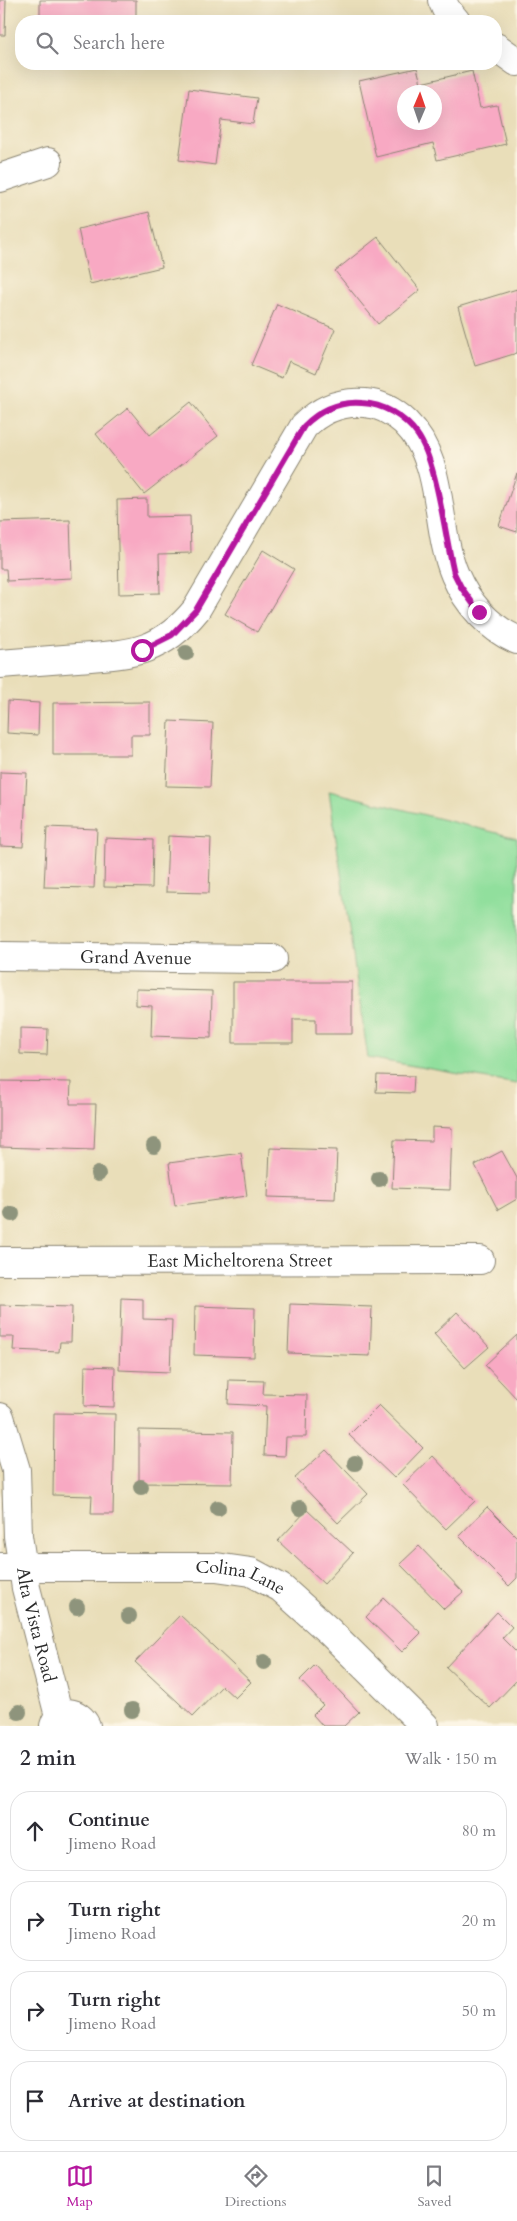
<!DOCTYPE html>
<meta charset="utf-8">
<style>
body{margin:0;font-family:Cardo,serif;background:#f2f2f3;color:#2b2b33}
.compass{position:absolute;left:397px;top:85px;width:45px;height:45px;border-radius:50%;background:#fff;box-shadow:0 5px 20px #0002;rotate:2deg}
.stop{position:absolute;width:15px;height:15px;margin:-11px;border:4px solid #b5179e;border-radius:50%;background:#fff}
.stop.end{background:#b5179e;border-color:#fff;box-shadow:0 1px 5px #0008}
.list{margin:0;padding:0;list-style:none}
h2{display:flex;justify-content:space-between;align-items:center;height:65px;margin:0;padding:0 20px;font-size:21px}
h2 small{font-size:16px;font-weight:400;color:#7c7c81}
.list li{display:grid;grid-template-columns:32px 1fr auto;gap:15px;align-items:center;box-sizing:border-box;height:80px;margin:0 10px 10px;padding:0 10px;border:1px solid #e1e1e2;border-radius:20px}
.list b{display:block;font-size:19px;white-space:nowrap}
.list p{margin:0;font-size:16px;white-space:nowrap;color:#7c7c81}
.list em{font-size:16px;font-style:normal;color:#7c7c81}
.icon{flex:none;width:28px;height:28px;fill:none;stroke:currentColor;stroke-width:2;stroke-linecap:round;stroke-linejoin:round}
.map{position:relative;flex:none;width:517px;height:1726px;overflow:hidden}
.search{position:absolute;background:#fff;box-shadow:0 5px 20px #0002;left:15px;right:15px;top:15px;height:55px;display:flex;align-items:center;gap:12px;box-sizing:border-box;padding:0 18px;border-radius:20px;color:#7c7c81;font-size:19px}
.sheet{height:425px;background:#fff}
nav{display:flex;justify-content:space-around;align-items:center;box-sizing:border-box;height:70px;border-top:1px solid #e1e1e2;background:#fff;font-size:14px;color:#7c7c81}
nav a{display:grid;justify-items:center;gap:2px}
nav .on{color:#b5179e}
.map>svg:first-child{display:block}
.green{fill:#91df9d;stroke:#5e8564}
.building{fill:#f8a9c3;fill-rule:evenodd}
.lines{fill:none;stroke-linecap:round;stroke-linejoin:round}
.street-casing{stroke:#8a8472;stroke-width:30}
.street{stroke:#fff;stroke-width:28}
.tree{fill:#8e947b}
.route{stroke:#b5179e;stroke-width:6}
.labels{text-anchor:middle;stroke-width:5;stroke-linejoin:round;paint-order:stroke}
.street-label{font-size:18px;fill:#2b2b2b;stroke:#fcf5e5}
</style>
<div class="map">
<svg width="517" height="1726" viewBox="0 0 517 1726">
<rect width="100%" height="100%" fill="#fcf5e5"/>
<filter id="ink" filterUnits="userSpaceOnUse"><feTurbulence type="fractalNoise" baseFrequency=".02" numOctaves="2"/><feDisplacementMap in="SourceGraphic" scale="10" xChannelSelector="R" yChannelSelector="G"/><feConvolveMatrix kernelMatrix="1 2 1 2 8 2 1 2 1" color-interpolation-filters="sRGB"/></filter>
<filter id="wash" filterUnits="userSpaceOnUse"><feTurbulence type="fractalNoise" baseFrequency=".0096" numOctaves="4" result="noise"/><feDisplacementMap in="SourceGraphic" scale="20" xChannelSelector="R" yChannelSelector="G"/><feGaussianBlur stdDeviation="1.12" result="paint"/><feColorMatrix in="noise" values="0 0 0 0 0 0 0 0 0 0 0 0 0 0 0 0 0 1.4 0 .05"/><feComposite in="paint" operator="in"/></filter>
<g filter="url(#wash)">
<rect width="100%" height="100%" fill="#e9deb9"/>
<!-- green -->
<path class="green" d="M 329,791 L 517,838 L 517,1084 L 368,1058 Z"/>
<g id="blocks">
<!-- building -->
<path class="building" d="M 0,0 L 6,0 L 5,35 L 0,35 Z
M 40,0 L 136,0 L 136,21 L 40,21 Z
M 417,68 L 421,83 L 472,71 L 480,108 L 497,105 L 506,144 L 437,160 L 433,143 L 376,157 L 359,81 ZM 404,92 L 434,92 L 434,122 L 404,122 Z
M 189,89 L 257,98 L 253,124 L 221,120 L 215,165 L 179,160 Z
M 149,212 L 162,267 L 90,284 L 78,229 Z
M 378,237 L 420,290 L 378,324 L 335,271 Z
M 517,289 L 517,353 L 475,366 L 458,307 Z
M 277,304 L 335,329 L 316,373 L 289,361 L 282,378 L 251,365 Z
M 191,402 L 218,436 L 144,494 L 96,434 L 128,408 L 150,435 Z
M 517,473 L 517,532 L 499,526 Z
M 147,499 L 147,517 L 190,516 L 191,553 L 159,554 L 160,593 L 119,594 L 117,500 Z
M 70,520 L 72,578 L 7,581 L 6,569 L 0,569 L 0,522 Z
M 263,550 L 294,569 L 257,632 L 225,614 Z
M 8,701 L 39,703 L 38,735 L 7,733 Z
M 150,702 L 150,735 L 131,735 L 131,755 L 53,755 L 53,703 Z
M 169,721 L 213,723 L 210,787 L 166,786 Z
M 0,772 L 27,773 L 23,847 L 0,846 Z
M 47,827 L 97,829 L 94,888 L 44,887 Z
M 168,836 L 211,838 L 209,893 L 166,892 Z
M 105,838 L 153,840 L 152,888 L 104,887 Z
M 233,982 L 352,982 L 352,1034 L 316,1034 L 316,1019 L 293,1019 L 293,1043 L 233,1043 Z
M 136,989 L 212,991 L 211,1038 L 151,1036 L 152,1006 L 136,1005 Z
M 20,1028 L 48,1029 L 47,1055 L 20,1054 Z
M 377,1075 L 414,1076 L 413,1093 L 376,1092 Z
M 0,1081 L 71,1082 L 70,1104 L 96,1104 L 94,1150 L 0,1147 Z
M 432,1127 L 452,1128 L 450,1190 L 392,1188 L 394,1140 L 432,1141 Z
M 270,1148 L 337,1150 L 335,1199 L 268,1197 Z
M 502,1151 L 517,1178 L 517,1199 L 498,1210 L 475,1165 Z
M 241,1153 L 247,1196 L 175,1206 L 169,1163 Z
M 121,1298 L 143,1299 L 143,1319 L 172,1320 L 170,1372 L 119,1370 Z
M 290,1304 L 372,1307 L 370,1356 L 288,1353 Z
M 0,1305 L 72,1307 L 71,1342 L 60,1342 L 59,1352 L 13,1350 L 14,1337 L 0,1337 Z
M 195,1306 L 255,1308 L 254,1357 L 194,1355 Z
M 457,1312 L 489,1347 L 465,1368 L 434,1334 Z
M 517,1335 L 517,1399 L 485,1365 Z
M 85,1366 L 115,1367 L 114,1407 L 84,1406 Z
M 229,1380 L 264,1381 L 263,1394 L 307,1395 L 306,1437 L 286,1437 L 285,1456 L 264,1455 L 266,1406 L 228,1404 Z
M 379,1405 L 423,1448 L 394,1478 L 349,1435 Z
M 54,1413 L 115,1414 L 113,1514 L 91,1514 L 92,1496 L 53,1495 Z
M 139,1430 L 233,1432 L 232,1484 L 139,1483 Z
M 326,1450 L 368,1494 L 338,1523 L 295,1478 Z
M 433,1456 L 475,1501 L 446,1529 L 403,1485 Z
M 487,1507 L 517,1537 L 517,1578 L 509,1586 L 459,1536 Z
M 307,1510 L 353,1553 L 324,1584 L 278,1541 Z
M 419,1546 L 463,1592 L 444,1609 L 400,1564 Z
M 384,1598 L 421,1633 L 402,1652 L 366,1617 Z
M 497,1612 L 512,1627 L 502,1638 L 517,1653 L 517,1680 L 490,1708 L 446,1667 Z
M 180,1615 L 251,1682 L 235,1698 L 222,1686 L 193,1716 L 135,1662 Z
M 315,1665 L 359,1712 L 344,1726 L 323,1726 L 313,1715 L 323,1705 L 300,1680 Z"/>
</g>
</g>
<g filter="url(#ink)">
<use href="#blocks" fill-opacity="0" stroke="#8a8472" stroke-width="1"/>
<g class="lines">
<!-- street casing -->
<g class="street-casing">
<g id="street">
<path d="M 442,0 L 446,9 L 456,21"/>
<path d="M 496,47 L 517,62"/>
<path d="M 0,178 L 48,162"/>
<path d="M 0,664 C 26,662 51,660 77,658 C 130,654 160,654 196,610 L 304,426 C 321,409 341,401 365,403 C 381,404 394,412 405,422 C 446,462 434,526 455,575 C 467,603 489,628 517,640"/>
<path id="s1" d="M 0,956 L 273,959"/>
<path id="s2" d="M 0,1261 L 480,1260"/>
<path id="s3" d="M 0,1417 L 16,1470 L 18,1536 L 26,1588 L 59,1716"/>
<path id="s4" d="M 0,1567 L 216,1567 L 251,1572 L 281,1588 L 330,1632 L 425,1726"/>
<path d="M 54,1726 C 59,1707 79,1711 86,1726"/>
</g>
</g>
<!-- street -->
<use href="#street" class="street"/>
</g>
<!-- trees -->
<g class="tree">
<circle cx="186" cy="653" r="8"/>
<circle cx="154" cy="1146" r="8"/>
<circle cx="98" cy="1174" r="8"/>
<circle cx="379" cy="1179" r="8"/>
<circle cx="12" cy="1214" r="8"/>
<circle cx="355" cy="1463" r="8"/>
<circle cx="141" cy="1487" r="8"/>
<circle cx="218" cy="1508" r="8"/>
<circle cx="300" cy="1508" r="8"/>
<circle cx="77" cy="1607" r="8"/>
<circle cx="129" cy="1616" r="8"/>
<circle cx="264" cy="1662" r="8"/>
<circle cx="132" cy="1710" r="8"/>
<circle cx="19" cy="1712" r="8"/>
</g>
</g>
<g class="lines" filter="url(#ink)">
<!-- route -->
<path class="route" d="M 142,650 L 172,635 L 196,610 L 304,426 C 320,410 339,401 362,403 C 383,404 404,416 417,434 C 437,461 445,537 454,573 L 461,587 L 479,612"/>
</g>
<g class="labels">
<!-- street labels -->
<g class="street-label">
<text dy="6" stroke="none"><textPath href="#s1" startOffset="136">Grand Avenue</textPath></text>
<text dy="6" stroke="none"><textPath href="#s2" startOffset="240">East Micheltorena Street</textPath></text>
<text dy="6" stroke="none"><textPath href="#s4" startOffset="242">Colina Lane</textPath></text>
<text dy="6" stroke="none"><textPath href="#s3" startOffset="212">Alta Vista Road</textPath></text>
</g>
</g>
</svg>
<svg class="compass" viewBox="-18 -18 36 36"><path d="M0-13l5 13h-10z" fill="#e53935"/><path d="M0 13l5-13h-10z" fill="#7c7c81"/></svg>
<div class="stop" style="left:142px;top:650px"></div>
<div class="stop end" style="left:479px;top:612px"></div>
<div class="search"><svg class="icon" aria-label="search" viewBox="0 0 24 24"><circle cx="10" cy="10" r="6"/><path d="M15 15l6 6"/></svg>Search here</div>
</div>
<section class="sheet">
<h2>2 min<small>Walk · 150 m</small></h2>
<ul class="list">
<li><svg class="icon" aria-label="ahead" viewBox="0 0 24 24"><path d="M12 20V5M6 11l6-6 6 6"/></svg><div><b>Continue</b><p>Jimeno Road</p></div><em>80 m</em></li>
<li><svg class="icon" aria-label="right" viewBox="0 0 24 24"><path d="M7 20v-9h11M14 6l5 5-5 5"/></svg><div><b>Turn right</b><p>Jimeno Road</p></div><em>20 m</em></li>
<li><svg class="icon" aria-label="right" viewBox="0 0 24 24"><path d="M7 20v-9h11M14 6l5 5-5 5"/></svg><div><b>Turn right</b><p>Jimeno Road</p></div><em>50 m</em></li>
<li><svg class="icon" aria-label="arrive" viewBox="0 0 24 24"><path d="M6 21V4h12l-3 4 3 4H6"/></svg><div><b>Arrive at destination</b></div></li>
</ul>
</section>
<nav>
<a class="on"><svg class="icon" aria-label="map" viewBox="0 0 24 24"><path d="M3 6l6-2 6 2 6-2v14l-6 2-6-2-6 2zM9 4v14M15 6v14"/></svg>Map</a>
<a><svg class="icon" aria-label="directions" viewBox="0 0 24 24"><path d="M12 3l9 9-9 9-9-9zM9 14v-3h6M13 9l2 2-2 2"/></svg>Directions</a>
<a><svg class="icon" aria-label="saved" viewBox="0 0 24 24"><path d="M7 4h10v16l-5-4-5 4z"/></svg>Saved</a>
</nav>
